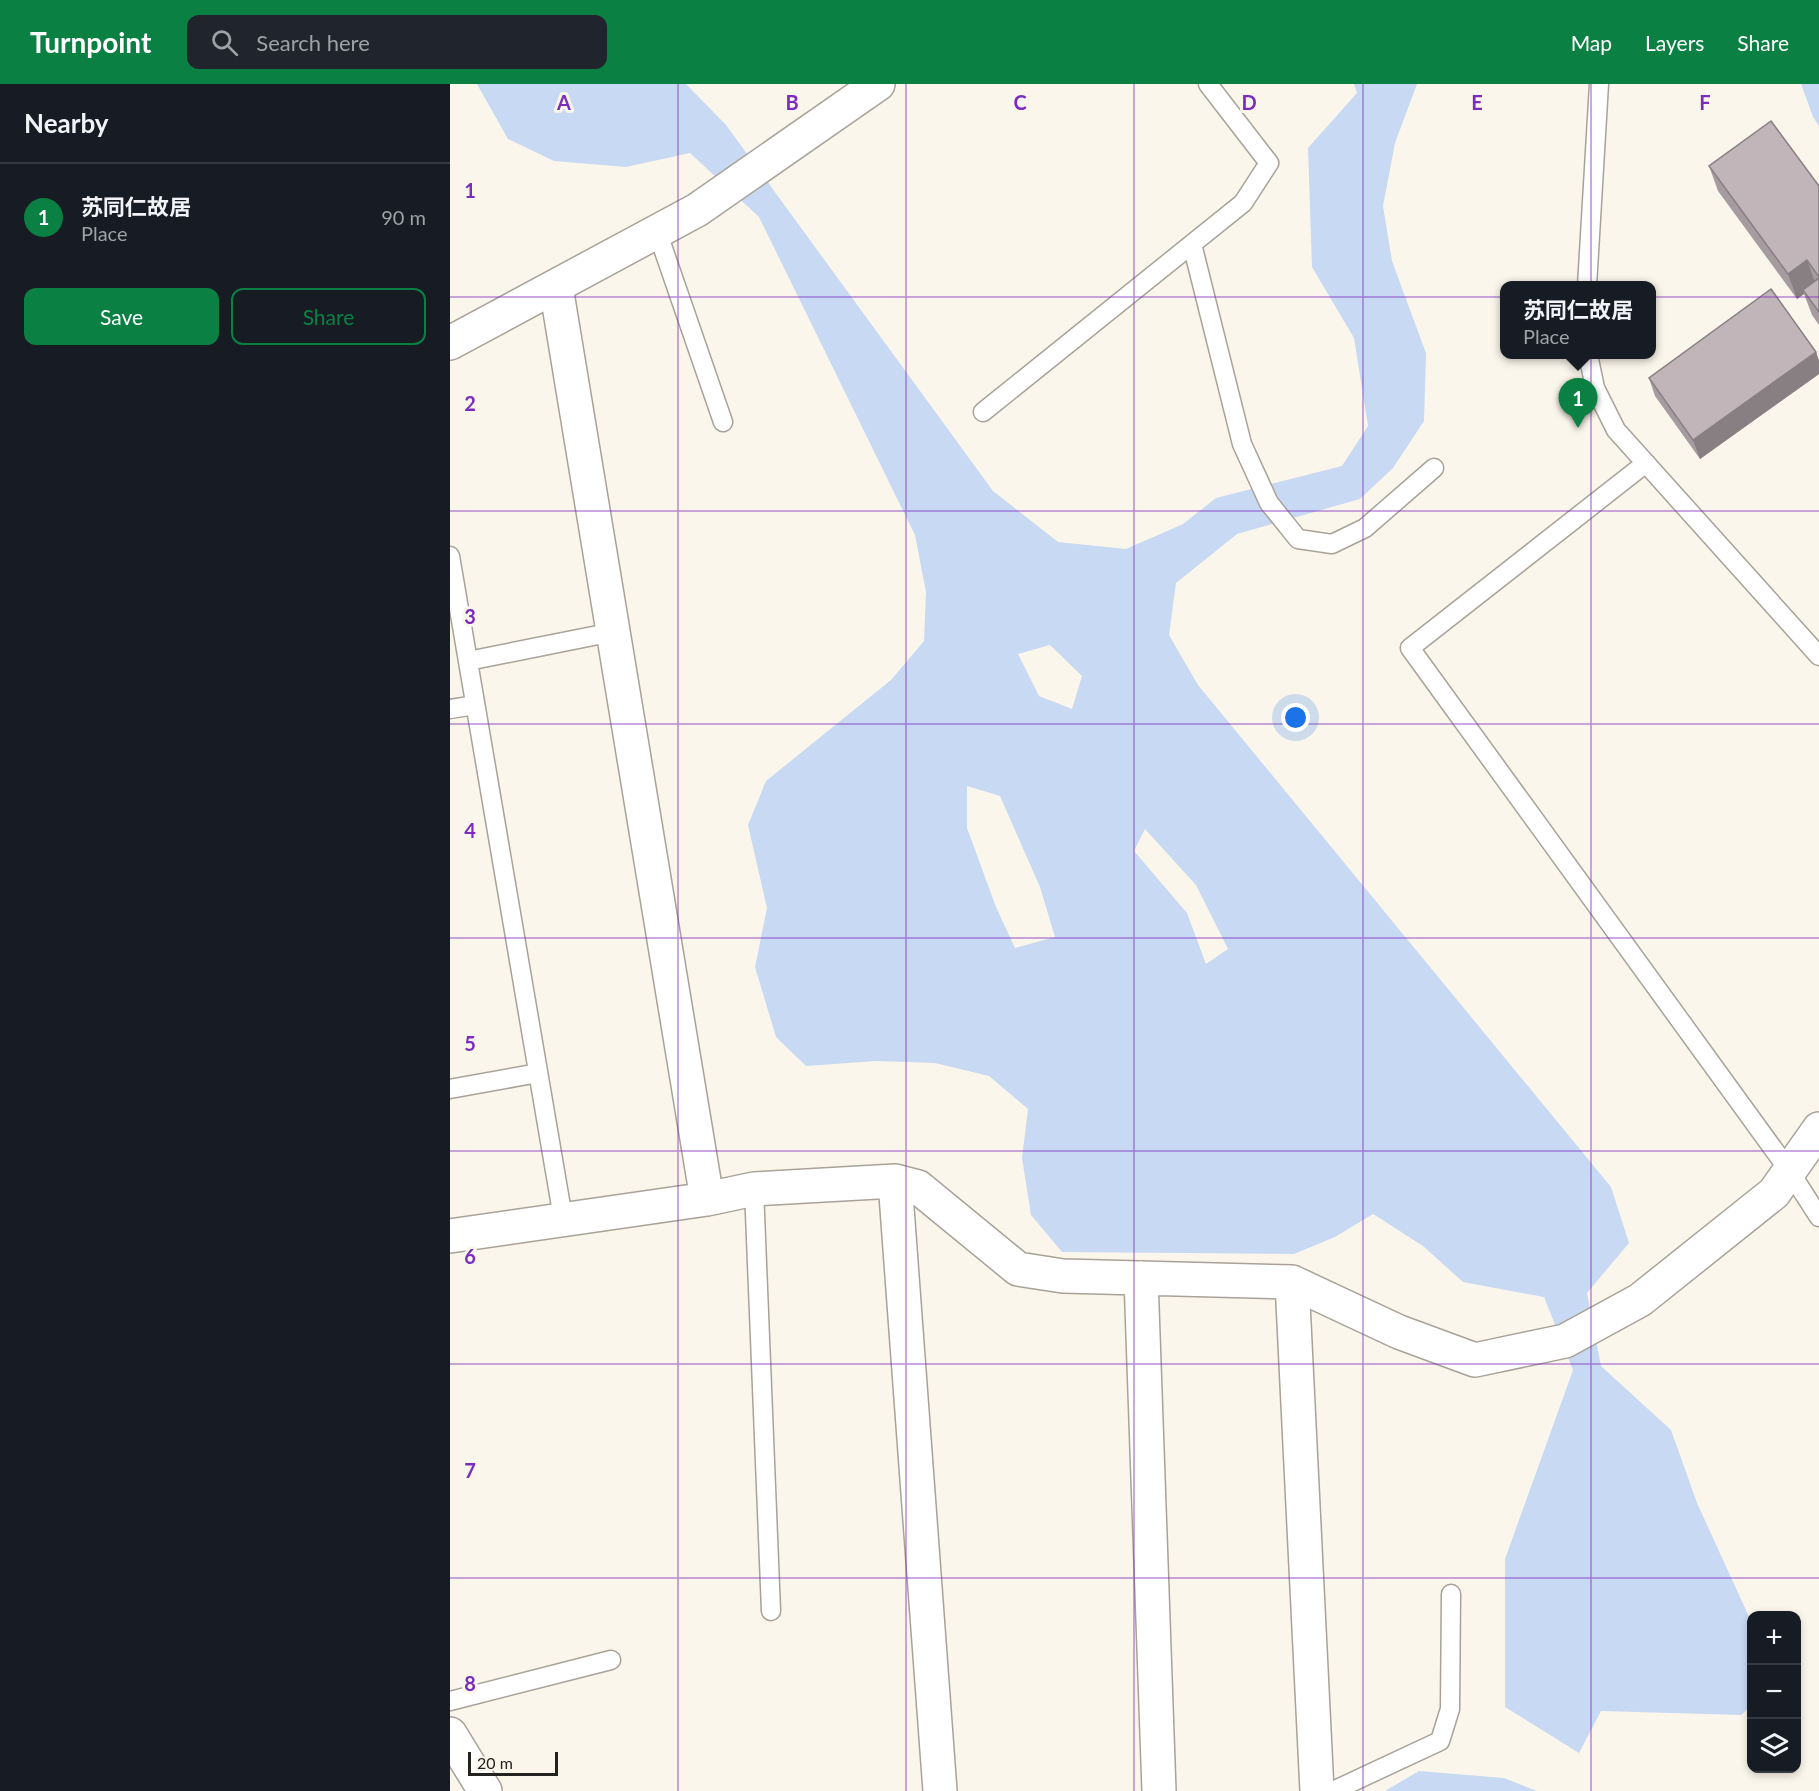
<!DOCTYPE html>
<meta charset="utf-8">
<style>
body{margin:0;font-family:Lato,"Noto Sans SC",sans-serif;background:#20242c;color:#f1f3f6}
.controls{position:absolute;right:18px;bottom:18px;display:grid;overflow:hidden;border-radius:12px;box-shadow:0 3px 9px #0003}
.controls button{width:54px;height:54px;display:grid;place-items:center;padding:0;border:0;border-bottom:2px solid #363941;background:#171b24;color:#f1f3f6;font:30px sans-serif}
.scale{position:absolute;left:18px;bottom:15px;width:90px;box-sizing:border-box;padding-left:6px;border:3px solid #24221e;border-top:0;font-size:16px;line-height:21px;white-space:nowrap;color:#24221e;-webkit-text-stroke:4px #fbf6eb;paint-order:stroke}
.you{position:absolute;left:846px;top:634px;width:21px;height:21px;margin:-15px;border:4px solid #fff;border-radius:50%;background:#1a73e8;box-shadow:0 0 0 9px #1a73e833}
.badge{display:grid;place-items:center;width:39px;height:39px;border-radius:50%;background:#0b8043;color:#fff;font-size:20px;font-weight:700}
.pin{position:absolute;translate:-50% -50px;filter:drop-shadow(0 2px 3px #0008)}
.pin::after{content:'';position:absolute;top:32px;width:21px;height:18px;background:inherit;clip-path:polygon(0 0,100% 0,50% 100%)}
.popup{position:absolute;left:1050px;top:197px;width:156px;height:78px;box-sizing:border-box;display:grid;place-content:center;border-radius:12px;background:#171b24;filter:drop-shadow(0 2px 4px #0005);font-size:20px;white-space:nowrap;color:#9ea1a6}
.popup b{font-size:22px;color:#f1f3f6}
.popup::after{content:'';position:absolute;left:50%;top:100%;margin-left:-12px;border:12px solid transparent;border-top-color:#171b24}
.list{margin:0;padding:0;list-style:none}
h2{display:flex;justify-content:space-between;align-items:center;height:78px;margin:0;padding:0 24px;font-size:26px}
h2 small{font-size:20px;font-weight:400;color:#9ea1a6}
.list li{display:grid;grid-template-columns:39px 1fr auto;gap:18px;align-items:center;box-sizing:border-box;height:108px;padding:0 24px;border-top:2px solid #363941}
.list b{display:block;font-size:22px;white-space:nowrap}
.list p{margin:0;font-size:20px;white-space:nowrap;color:#9ea1a6}
.list em{font-size:20px;font-style:normal;color:#9ea1a6}
.actions{display:flex;gap:12px;padding:18px 24px}
.actions a{flex:1;padding:14px 0;border:2px solid #0b8043;border-radius:12px;text-align:center;font-size:21px;color:#0b8043}
.actions .main{background:#0b8043;color:#fff}
.icon{flex:none;width:33px;height:33px;fill:none;stroke:currentColor;stroke-width:2;stroke-linecap:round;stroke-linejoin:round}
.map{position:relative;flex:none;width:1369px;height:1707px;overflow:hidden}
header{display:flex;align-items:center;gap:36px;box-sizing:border-box;height:84px;padding:0 30px;background:#0b8043;color:#fff}
header strong{font-size:28px}
nav{display:flex;gap:33px;margin-inline-start:auto;font-size:21px}
.search{width:420px;height:54px;background:#20242c;display:flex;align-items:center;gap:15px;box-sizing:border-box;padding:0 21px;border-radius:12px;color:#9ea1a6;font-size:22px}
main{display:flex}
aside{flex:1;background:#171b24}
.map>svg:first-child{display:block}
.water{fill:#c8d9f3;fill-rule:evenodd}
.lines{fill:none;stroke-linecap:round;stroke-linejoin:round}
.service-casing{stroke:#a8a298;stroke-width:21}
.minor-casing{stroke:#a8a298;stroke-width:36}
.tertiary-casing{stroke:#a8a298;stroke-width:36}
.service{stroke:#fff;stroke-width:18}
.minor{stroke:#fff;stroke-width:33}
.tertiary{stroke:#fff;stroke-width:33}
.wall{fill:#a69ca0}
.shaded-wall{fill:#877f82}
.building{fill:#c1b5ba;stroke:#877f82;stroke-width:1.5}
.grid{fill:none;stroke:#7b2cbf;stroke-width:1.5;stroke-opacity:0.55}
.grid-label{font-size:20px;text-anchor:middle;font-weight:bold;fill:#7b2cbf;stroke:#fbf6eb;stroke-width:6;stroke-linejoin:round;paint-order:stroke}
</style>
<header>
<strong>Turnpoint</strong>
<div class="search"><svg class="icon" aria-label="search" viewBox="0 0 24 24"><circle cx="10" cy="10" r="6"/><path d="M15 15l6 6"/></svg>Search here</div>
<nav><a>Map</a><a>Layers</a><a>Share</a></nav>
</header>
<main>
<aside>
<h2>Nearby<small></small></h2>
<ul class="list">
<li><span class="badge">1</span><div><b>苏同仁故居</b><p>Place</p></div><em>90 m</em></li>
</ul>
<div class="actions"><a class="main">Save</a><a>Share</a></div>
</aside>
<div class="map">
<svg width="1369" height="1707" viewBox="0 0 1369 1707">
<rect width="100%" height="100%" fill="#fbf6eb"/>
<!-- water -->
<path class="water" d="M 27,0 L 236,0 L 276,41 L 543,407 L 608,458 L 676,465 L 733,440 L 766,414 L 892,382 L 918,342 L 904,254 L 862,183 L 858,64 L 907,9 L 904,0 L 967,0 L 945,59 L 933,122 L 942,177 L 976,269 L 974,337 L 943,384 L 910,415 L 787,450 L 726,499 L 719,551 L 748,601 L 1161,1103 L 1179,1159 L 1137,1209 L 1151,1282 L 1221,1346 L 1247,1419 L 1301,1537 L 1301,1622 L 1291,1631 L 1151,1627 L 1129,1669 L 1055,1623 L 1055,1475 L 1123,1286 L 1094,1213 L 1013,1198 L 973,1162 L 923,1130 L 885,1153 L 844,1170 L 612,1168 L 581,1131 L 572,1074 L 578,1025 L 539,992 L 485,979 L 426,977 L 356,982 L 326,953 L 305,883 L 317,824 L 298,741 L 316,697 L 441,596 L 474,557 L 476,508 L 465,451 L 309,133 L 240,69 L 176,83 L 104,77 L 58,55 ZM 600,561 L 632,592 L 622,625 L 589,612 L 568,570 ZM 517,702 L 550,712 L 590,803 L 605,853 L 565,864 L 546,823 L 517,744 ZM 695,745 L 746,801 L 778,865 L 756,880 L 737,829 L 684,767 Z
M 1351,0 L 1369,0 L 1369,42 L 1363,33 Z
M 969,1687 L 1054,1694 L 1087,1707 L 935,1707 Z"/>
<g class="lines">
<!-- service casing -->
<g class="service-casing">
<path id="service" d="M 207,147 L 273,338
M 742,160 L 792,360 L 819,419 L 848,455 L 882,460 L 915,444 L 984,384
M 1137,202 L 1149,0
M 1138,270 L 1145,304 L 1166,346 L 1369,572
M 533,328 L 793,119 L 819,79 L 758,0
M 1196,379 L 960,564 L 1340,1088 L 1369,1133
M 0,472 L 113,1134
M 18,577 L 163,548
M 0,625 L 25,621
M 0,1005 L 88,989
M 304,1105 L 321,1527
M 0,1617 L 161,1576
M 883,1707 L 990,1657 L 1000,1625 L 1001,1510"/>
</g>
<!-- minor casing -->
<g class="minor-casing">
<path id="minor" d="M 106,203 L 257,1115
M 0,259 L 247,126 L 428,0
M 445,1097 L 490,1707
M 0,1152 L 257,1115 L 304,1105 L 445,1097 L 468,1103 L 568,1185 L 613,1192 L 842,1198 L 867,1707
M 691,1194 L 709,1707
M 842,1198 L 949,1248 L 1025,1276 L 1115,1257 L 1190,1216 L 1324,1109 L 1369,1045"/>
</g>
<!-- tertiary casing -->
<g class="tertiary-casing">
<path id="tertiary" d="M 0,1650 L 35,1707"/>
</g>
<!-- service -->
<use href="#service" class="service"/>
<!-- minor -->
<use href="#minor" class="minor"/>
<!-- tertiary -->
<use href="#tertiary" class="tertiary"/>
</g>
<!-- wall -->
<path class="wall" d="M 1259,82 L 1369,102 L 1369,241 L 1362,231 L 1354,210 L 1347,215 L 1268,107 Z
M 1366,268 L 1369,277 L 1369,290 L 1250,375 L 1205,312 L 1199,294 Z"/>
<!-- shaded-wall -->
<path class="shaded-wall" d="M 1357,176 L 1366,201 L 1353,206 L 1354,210 L 1347,215 L 1338,190 Z
M 1366,268 L 1369,277 L 1369,290 L 1250,375 L 1243,356 Z"/>
<!-- building -->
<path class="building" d="M 1321,37 L 1369,102 L 1369,193 L 1357,176 L 1338,190 L 1259,82 Z
M 1369,194 L 1369,228 L 1353,206 Z
M 1321,205 L 1366,268 L 1243,356 L 1199,294 Z"/>
<!-- grid -->
<path class="grid" d="M 228,0 L 228,1707M 456,0 L 456,1707M 684,0 L 684,1707M 913,0 L 913,1707M 1141,0 L 1141,1707M 0,213 L 1369,213M 0,427 L 1369,427M 0,640 L 1369,640M 0,854 L 1369,854M 0,1067 L 1369,1067M 0,1280 L 1369,1280M 0,1494 L 1369,1494"/>
<g class="grid-label">
<text x="114" y="26">A</text>
<text x="342" y="26">B</text>
<text x="570" y="26">C</text>
<text x="799" y="26">D</text>
<text x="1027" y="26">E</text>
<text x="1255" y="26">F</text>
<text x="20" y="114">1</text>
<text x="20" y="327">2</text>
<text x="20" y="540">3</text>
<text x="20" y="754">4</text>
<text x="20" y="967">5</text>
<text x="20" y="1180">6</text>
<text x="20" y="1394">7</text>
<text x="20" y="1607">8</text>
</g>
</svg>
<div class="controls">
<button>+</button>
<button>−</button>
<button><svg class="icon" aria-label="layers" viewBox="0 0 24 24"><path d="M12 4l9 5-9 5-9-5zM3 14l9 5 9-5"/></svg></button>
</div>
<div class="scale">20 m</div>
<div class="you"></div>
<div class="pin badge" style="left:1128px;top:344px">1</div>
<div class="popup"><b>苏同仁故居</b>Place</div>
</div>
</main>
